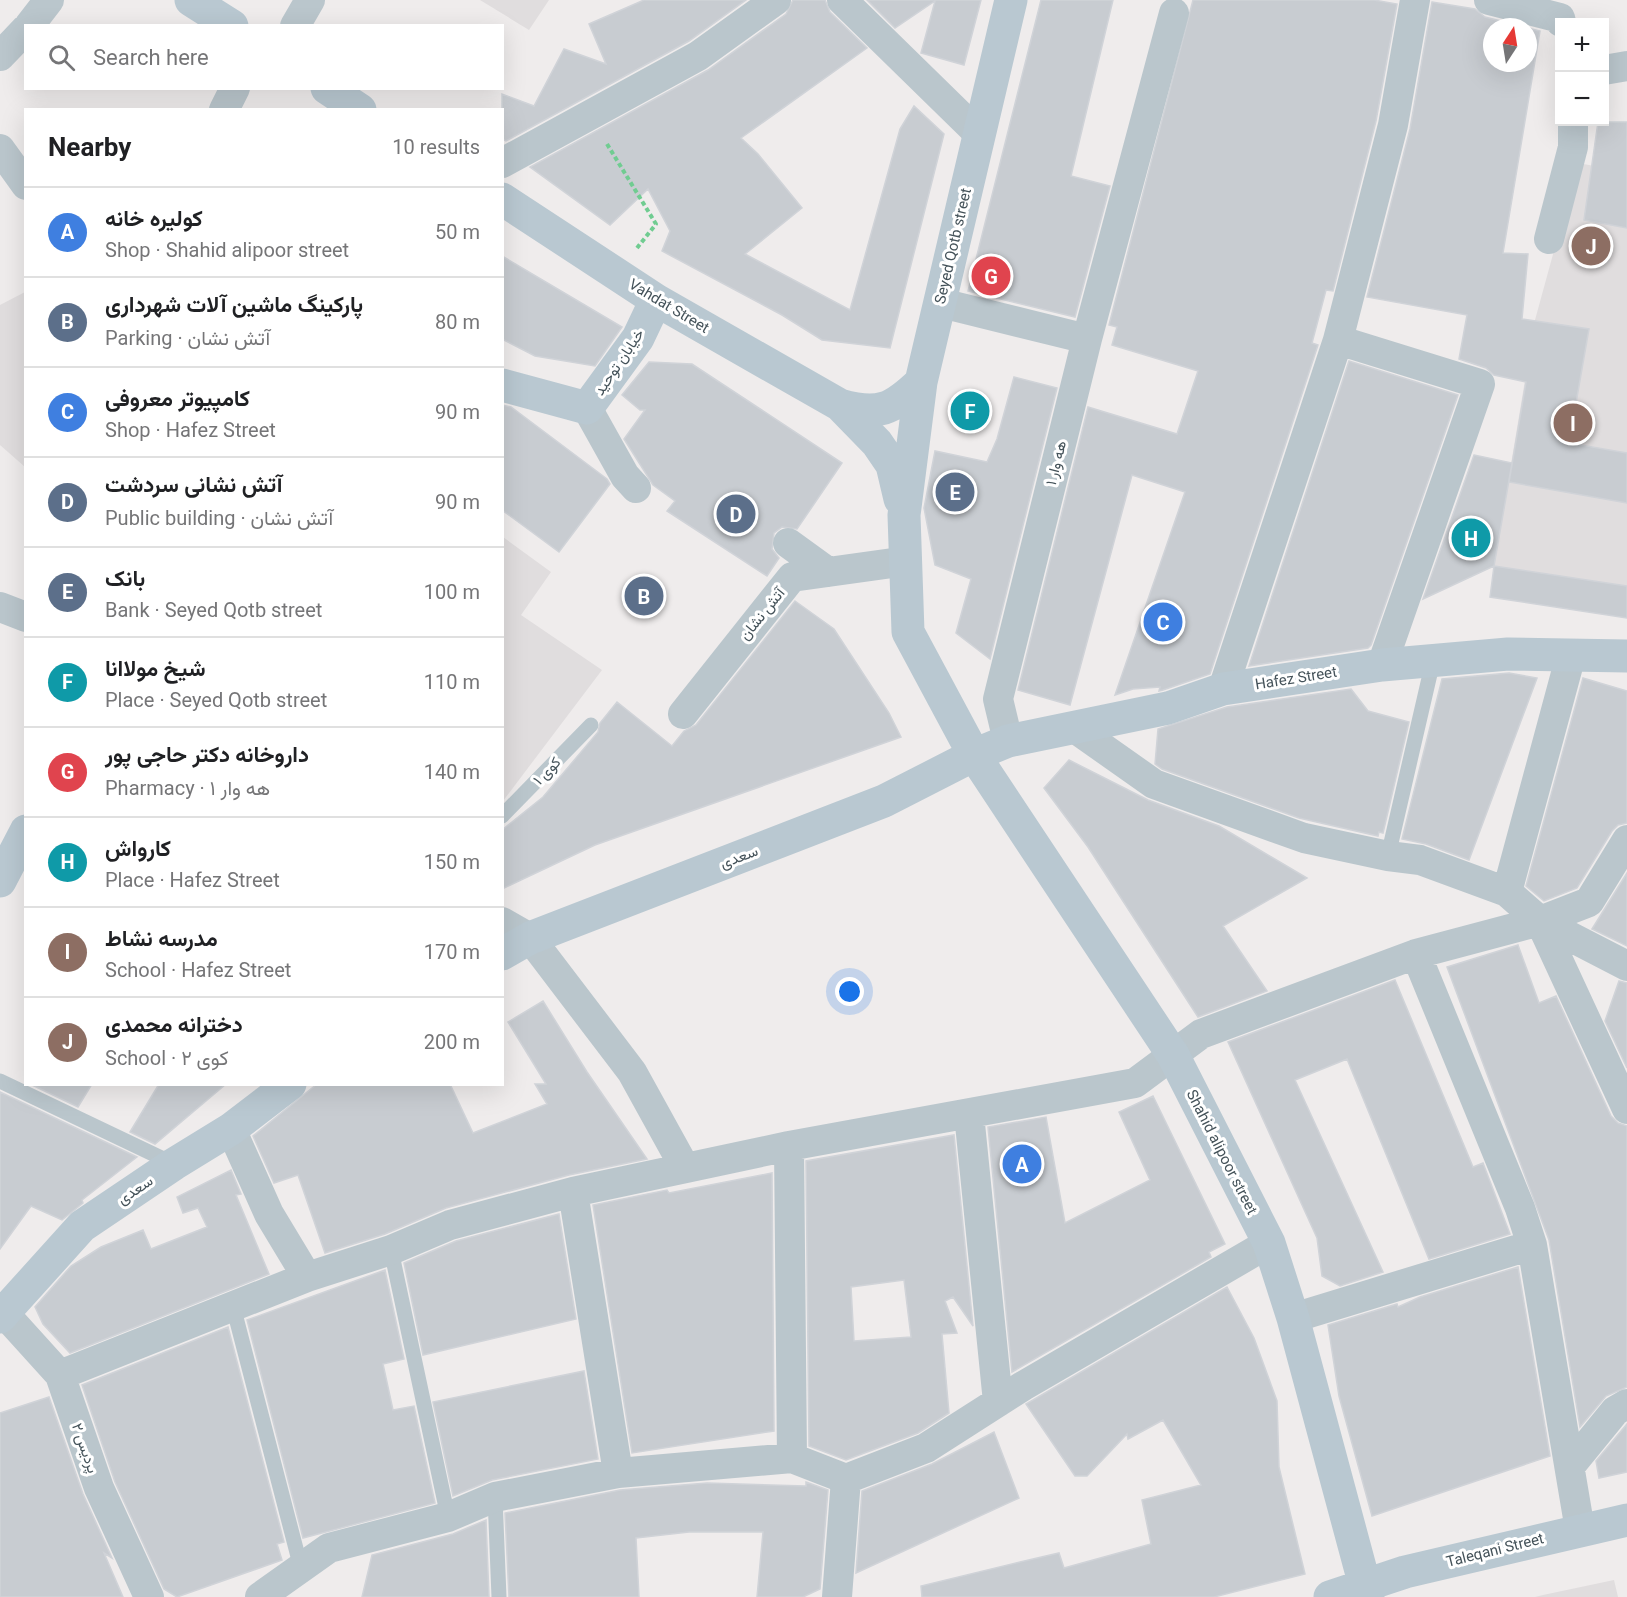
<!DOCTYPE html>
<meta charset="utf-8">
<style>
body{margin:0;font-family:Roboto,Vazirmatn,sans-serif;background:#f2f2f2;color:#202124}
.controls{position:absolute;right:18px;top:18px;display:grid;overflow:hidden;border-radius:0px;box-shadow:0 6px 24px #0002}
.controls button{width:54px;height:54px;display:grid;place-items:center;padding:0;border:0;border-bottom:2px solid #e0e0e0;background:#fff;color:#202124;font:30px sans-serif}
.compass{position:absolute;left:1483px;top:18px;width:54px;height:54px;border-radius:50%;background:#fff;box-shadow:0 6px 24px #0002;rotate:12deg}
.you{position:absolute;left:850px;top:992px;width:21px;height:21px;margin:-15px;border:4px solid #fff;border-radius:50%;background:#1a73e8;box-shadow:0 0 0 9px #1a73e833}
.badge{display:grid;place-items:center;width:39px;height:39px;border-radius:50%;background:#db2777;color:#fff;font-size:20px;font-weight:700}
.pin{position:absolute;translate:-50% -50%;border:3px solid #fff;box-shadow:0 2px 6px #0006}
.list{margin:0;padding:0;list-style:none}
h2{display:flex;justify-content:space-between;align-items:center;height:78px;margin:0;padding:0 24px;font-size:26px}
h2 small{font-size:20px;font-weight:400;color:#757577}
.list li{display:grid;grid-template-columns:39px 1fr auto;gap:18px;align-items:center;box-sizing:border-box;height:90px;padding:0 24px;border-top:2px solid #e0e0e0}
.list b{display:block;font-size:22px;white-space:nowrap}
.list p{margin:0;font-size:20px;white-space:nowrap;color:#757577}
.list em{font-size:20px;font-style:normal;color:#757577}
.icon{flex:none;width:33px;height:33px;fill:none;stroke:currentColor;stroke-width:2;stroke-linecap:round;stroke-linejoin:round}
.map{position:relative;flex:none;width:1627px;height:1597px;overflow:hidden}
.search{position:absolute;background:#fff;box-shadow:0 6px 24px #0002;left:24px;top:24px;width:480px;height:66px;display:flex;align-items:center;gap:15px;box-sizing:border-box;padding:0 21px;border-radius:0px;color:#757577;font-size:22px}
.panel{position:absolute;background:#fff;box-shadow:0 6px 24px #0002;left:24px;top:108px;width:480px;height:978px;border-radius:0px}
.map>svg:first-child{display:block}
.education{fill:#e0ddde}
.building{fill:#c8ccd1;stroke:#d0d3d8;stroke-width:1.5;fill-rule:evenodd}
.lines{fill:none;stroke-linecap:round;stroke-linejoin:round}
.path{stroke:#70cc91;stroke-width:4;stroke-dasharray:4.5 3;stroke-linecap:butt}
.lane{stroke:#bac6cc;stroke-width:15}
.street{stroke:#bac6cc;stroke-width:30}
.secondary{stroke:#b9c8d1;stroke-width:33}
.labels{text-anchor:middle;stroke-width:6;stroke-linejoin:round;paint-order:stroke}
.street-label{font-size:15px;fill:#445259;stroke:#fff}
</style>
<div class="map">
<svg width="1627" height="1597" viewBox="0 0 1627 1597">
<rect width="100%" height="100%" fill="#efecec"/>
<!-- education -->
<path class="education" d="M 480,0 L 549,0 L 529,30 Z
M 1578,163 L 1627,172 L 1627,586 L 1494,566 L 1535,320 Z
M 25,292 L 25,467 L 0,445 L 0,305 Z
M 503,537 L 551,572 L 521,615 L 602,670 L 503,801 Z
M 1614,1580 L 1618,1597 L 1535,1597 L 1543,1595 Z"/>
<!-- building -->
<path class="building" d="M 644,0 L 746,0 L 689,41 L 506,141 L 502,139 L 502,94 L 534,106 L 564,49 L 606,64 L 589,24 Z
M 793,0 L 825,0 L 830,12 L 867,48 L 741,138 L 758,154 L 802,208 L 745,254 L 850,310 L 900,129 L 914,106 L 944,134 L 890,348 L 822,340 L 782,315 L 662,251 L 670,231 L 648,189 L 610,225 L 530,167 L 708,70 L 786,14 Z
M 867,0 L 981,0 L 964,65 L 921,53 L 935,1 L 895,28 Z
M 1041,0 L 1113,0 L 1071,176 L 1110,186 L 1075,317 L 968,291 Z
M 1193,0 L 1374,0 L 1397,4 L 1376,121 L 1333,291 L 1326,290 L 1312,343 L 1318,345 L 1210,674 L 1163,690 L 1159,691 L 1160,687 L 1133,689 L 1115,695 L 1185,492 L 1132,475 L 1070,705 L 1018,690 L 1088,407 L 1177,434 L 1198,371 L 1112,345 L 1117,327 L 1109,325 Z
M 1432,2 L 1475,9 L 1485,17 L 1525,27 L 1492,27 L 1492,63 L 1528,63 L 1528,28 L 1540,31 L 1503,253 L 1528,254 L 1522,319 L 1589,329 L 1569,443 L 1627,453 L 1627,503 L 1509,482 L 1526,382 L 1494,375 L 1486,368 L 1459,359 L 1467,315 L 1367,297 L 1410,129 Z
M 1598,122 L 1627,122 L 1627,228 L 1584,220 Z
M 502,256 L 622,327 L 595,366 L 535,356 L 502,339 Z
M 1349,361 L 1458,395 L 1371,645 L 1368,648 L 1249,666 Z
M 649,362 L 692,364 L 842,463 L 797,529 L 782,527 L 774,533 L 772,549 L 779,558 L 767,576 L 667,511 L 675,501 L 653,485 L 624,439 L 645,410 L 640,410 L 622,395 Z
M 1014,377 L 1057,388 L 990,659 L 956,633 L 971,579 L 935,565 L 924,508 L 935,451 L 987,462 L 997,439 Z
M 502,405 L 511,407 L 607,479 L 610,484 L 559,552 L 502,510 Z
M 1474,455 L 1512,463 L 1494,566 L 1423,599 Z
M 1494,566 L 1627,586 L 1627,618 L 1490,597 Z
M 795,601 L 834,629 L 889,713 L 901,737 L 595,845 L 502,889 L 502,830 L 543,797 L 598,732 L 600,723 L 617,702 L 672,746 L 684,731 L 696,725 Z
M 1509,673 L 1537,678 L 1469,860 L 1426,844 L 1402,839 L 1442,679 Z
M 1583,678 L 1627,691 L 1627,823 L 1618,825 L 1612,831 L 1577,888 L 1544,901 L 1526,886 Z
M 1351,689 L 1368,711 L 1409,722 L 1383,833 L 1379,832 L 1378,836 L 1299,818 L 1162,769 L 1155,764 L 1158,729 L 1227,707 Z
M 1069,760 L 1148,800 L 1219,826 L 1307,878 L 1223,926 L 1267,991 L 1198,1017 L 1088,847 L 1044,788 Z
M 1627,873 L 1627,946 L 1592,929 Z
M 1518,945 L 1539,1003 L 1556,996 L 1611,1116 L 1618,1123 L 1627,1126 L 1627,1387 L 1606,1396 L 1580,1427 L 1549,1240 L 1447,967 Z
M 1395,980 L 1473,1167 L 1483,1163 L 1510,1234 L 1429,1259 L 1347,1059 L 1295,1080 L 1383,1272 L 1340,1286 L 1322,1276 L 1317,1238 L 1228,1042 Z
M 1619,981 L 1627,983 L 1627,1068 L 1605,1021 Z
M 543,1001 L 587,1072 L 647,1159 L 569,1175 L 446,1208 L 385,1234 L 325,1253 L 298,1175 L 274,1183 L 253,1136 L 317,1084 L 450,1084 L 473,1133 L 547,1104 L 535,1084 L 546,1084 L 508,1022 Z
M 30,1084 L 92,1084 L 78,1107 Z
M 159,1084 L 226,1084 L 155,1144 L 130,1132 Z
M 0,1092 L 137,1157 L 82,1200 L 83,1203 L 62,1220 L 31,1206 L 0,1249 Z
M 1153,1096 L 1225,1244 L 1209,1252 L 1211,1257 L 1012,1372 L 988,1127 L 1046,1117 L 1065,1223 L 1150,1180 L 1119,1112 Z
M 954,1135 L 973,1326 L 953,1297 L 945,1301 L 957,1333 L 942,1334 L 949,1413 L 918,1433 L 846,1460 L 809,1446 L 806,1161 ZM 904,1280 L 911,1337 L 854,1341 L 851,1287 Z
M 231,1170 L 241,1194 L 236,1195 L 269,1274 L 70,1353 L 43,1324 L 35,1307 L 71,1266 L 101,1247 L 143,1230 L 151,1249 L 207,1227 L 198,1208 L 183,1213 L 177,1197 Z
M 772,1173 L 774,1431 L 632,1453 L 593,1205 L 667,1190 L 669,1193 Z
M 559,1214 L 576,1319 L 423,1355 L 404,1263 L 456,1241 Z
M 1518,1267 L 1550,1456 L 1372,1516 L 1339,1396 L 1328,1325 L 1397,1304 L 1398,1307 L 1420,1297 Z
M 385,1270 L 404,1359 L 383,1364 L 393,1410 L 414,1406 L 435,1503 L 303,1538 L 247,1320 Z
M 1227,1287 L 1254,1338 L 1277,1401 L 1279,1467 L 1305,1574 L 1214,1597 L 922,1597 L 921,1586 L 1020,1562 L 1059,1553 L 1064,1568 L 1151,1544 L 1142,1500 L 1201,1485 L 1163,1420 L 1128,1439 L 1127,1434 L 1087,1476 L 1075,1476 L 1026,1404 Z
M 228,1327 L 284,1542 L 277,1544 L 282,1560 L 177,1597 L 164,1589 L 115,1482 L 82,1385 Z
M 584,1371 L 598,1459 L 492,1480 L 453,1496 L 433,1402 Z
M 49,1397 L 83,1494 L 112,1558 L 104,1553 L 123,1597 L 0,1597 L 0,1413 Z
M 1627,1424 L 1627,1472 L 1599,1478 L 1596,1461 Z
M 994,1432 L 1019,1498 L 856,1573 L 862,1491 L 932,1464 Z
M 806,1482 L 828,1490 L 820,1589 L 803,1597 L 757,1597 L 763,1532 L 689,1532 L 636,1538 L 639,1597 L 509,1597 L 505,1513 L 620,1490 L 707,1483 L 806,1486 Z
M 486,1520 L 489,1597 L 362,1597 L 372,1555 L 453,1534 Z"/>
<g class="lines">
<!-- path -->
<path class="path" d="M 607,144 L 656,224 L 637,248"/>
<!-- lane -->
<path class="lane" d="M 502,816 L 591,725
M 1388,856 L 1433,661
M 0,1081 L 174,1164
M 391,1250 L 448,1517
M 233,1306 L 301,1568
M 495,1497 L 499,1597"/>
<!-- street -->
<path class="street" d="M 842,0 L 979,134
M 1489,0 L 1560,18 L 1561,22
M 29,26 L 49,0
M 295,26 L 310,0
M 0,56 L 26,29
M 1604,70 L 1627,66
M 224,110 L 235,88
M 0,149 L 26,185
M 502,163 L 698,56 L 776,0
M 1549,239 L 1573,147 L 1573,122
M 941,303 L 1087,339 L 998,699 L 1008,741
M 1087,339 L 1174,13
M 1338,340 L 1480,384 L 1382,665
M 587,408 L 625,476 L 636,488
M 788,543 L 828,572
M 0,607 L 26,617
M 1223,689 L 1338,340 L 1393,125 L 1415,0
M 683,714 L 792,577 L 907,561
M 1076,729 L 1154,784 L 1304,838 L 1388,856 L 1420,860 L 1507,892 L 1540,921 L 1627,1109
M 1507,892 L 1571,655
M 1540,921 L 1627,966
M 502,922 L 530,938 L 632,1072 L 685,1168
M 1416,954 L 1520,1208 L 1532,1245 L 1580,1530
M 969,1114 L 998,1402
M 231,1129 L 269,1214 L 307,1277 L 391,1250 L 450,1225 L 573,1192 L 789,1146 L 1135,1083 L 1201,1034 L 1416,954 L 1540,921 L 1589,902 L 1627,840
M 789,1146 L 792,1458
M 573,1192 L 618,1473
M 3,1312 L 60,1375 L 99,1488 L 149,1597
M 1293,1318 L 1532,1245
M 60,1375 L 307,1277
M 1571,1465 L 1615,1411 L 1627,1404
M 260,1597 L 329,1548 L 448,1517 L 495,1497 L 618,1473 L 792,1458 L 846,1479 L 926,1448 L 1023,1386 L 1269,1243
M 837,1597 L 846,1479"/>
<!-- secondary -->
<path class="secondary" d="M 191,0 L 232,26
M 1011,0 L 921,382 L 904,515 L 908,632 L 974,755 L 1173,1055 L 1269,1243 L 1293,1318 L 1368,1597
M 327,88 L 360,110
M 502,199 L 656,300 L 840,405 C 878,416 892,410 921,382
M 502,385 L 587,408 L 638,338 L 656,300
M 840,405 L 877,443 L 892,465 L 900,499
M 0,881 L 26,831
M 502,954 L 530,938 L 884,801 L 974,755 L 1008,741 L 1168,708 L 1223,689 L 1382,665 L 1508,654 L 1627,656
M 0,1317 L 82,1226 L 174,1164 L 231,1129 L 290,1084
M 1330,1597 L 1405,1572 L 1627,1520"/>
</g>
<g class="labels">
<!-- street labels -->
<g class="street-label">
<text transform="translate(953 246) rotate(-77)" y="5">Seyed Qotb street</text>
<text transform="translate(669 306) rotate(31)" y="5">Vahdat Street</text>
<text transform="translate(619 362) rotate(-56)" y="5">خیابان توحید</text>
<text transform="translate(1056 463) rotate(-76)" y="5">هه وار ۱</text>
<text transform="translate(762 614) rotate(-51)" y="5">آتش نشان</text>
<text transform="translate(1296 678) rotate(-9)" y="5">Hafez Street</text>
<text transform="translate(547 771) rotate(-46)" y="5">کوی ۱</text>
<text transform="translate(739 857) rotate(-21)" y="5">سعدی</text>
<text transform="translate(1222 1152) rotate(63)" y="5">Shahid alipoor street</text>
<text transform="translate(135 1190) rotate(-34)" y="5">سعدی</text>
<text transform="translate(85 1448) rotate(71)" y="5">پردیس ۲</text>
<text transform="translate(1495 1550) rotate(-14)" y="5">Taleqani Street</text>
</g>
</g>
</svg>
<div class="controls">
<button>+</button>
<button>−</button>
</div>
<svg class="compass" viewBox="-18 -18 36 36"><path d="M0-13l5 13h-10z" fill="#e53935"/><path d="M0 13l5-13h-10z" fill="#757577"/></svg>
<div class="you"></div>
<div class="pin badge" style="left:1022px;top:1164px;background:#3f7fe0">A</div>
<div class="pin badge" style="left:644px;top:596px;background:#5c6f8a">B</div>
<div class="pin badge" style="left:1163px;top:622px;background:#3f7fe0">C</div>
<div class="pin badge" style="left:736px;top:514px;background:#5c6f8a">D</div>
<div class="pin badge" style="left:955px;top:492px;background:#5c6f8a">E</div>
<div class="pin badge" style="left:970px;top:411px;background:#0f9aa8">F</div>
<div class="pin badge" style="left:991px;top:276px;background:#e0444e">G</div>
<div class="pin badge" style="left:1471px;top:538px;background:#0f9aa8">H</div>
<div class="pin badge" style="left:1573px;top:423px;background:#8d6e63">I</div>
<div class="pin badge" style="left:1591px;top:246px;background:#8d6e63">J</div>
<div class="search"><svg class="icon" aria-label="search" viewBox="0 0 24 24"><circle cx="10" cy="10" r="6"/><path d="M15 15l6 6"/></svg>Search here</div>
<section class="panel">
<h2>Nearby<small>10 results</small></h2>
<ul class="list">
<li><span class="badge" style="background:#3f7fe0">A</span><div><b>کولیره خانه</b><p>Shop · Shahid alipoor street</p></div><em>50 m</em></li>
<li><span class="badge" style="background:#5c6f8a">B</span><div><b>پارکینگ ماشین آلات شهرداری</b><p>Parking · آتش نشان</p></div><em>80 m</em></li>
<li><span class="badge" style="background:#3f7fe0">C</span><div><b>کامپیوتر معروفی</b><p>Shop · Hafez Street</p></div><em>90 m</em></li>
<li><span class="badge" style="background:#5c6f8a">D</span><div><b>آتش نشانی سردشت</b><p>Public building · آتش نشان</p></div><em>90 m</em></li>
<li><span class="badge" style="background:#5c6f8a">E</span><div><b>بانک</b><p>Bank · Seyed Qotb street</p></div><em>100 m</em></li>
<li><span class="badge" style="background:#0f9aa8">F</span><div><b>شیخ مولاانا</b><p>Place · Seyed Qotb street</p></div><em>110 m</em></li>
<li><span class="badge" style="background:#e0444e">G</span><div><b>داروخانه دکتر حاجی پور</b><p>Pharmacy · هه وار ۱</p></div><em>140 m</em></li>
<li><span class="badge" style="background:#0f9aa8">H</span><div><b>کارواش</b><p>Place · Hafez Street</p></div><em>150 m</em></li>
<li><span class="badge" style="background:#8d6e63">I</span><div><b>مدرسه نشاط</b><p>School · Hafez Street</p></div><em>170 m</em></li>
<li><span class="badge" style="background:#8d6e63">J</span><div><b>دخترانه محمدی</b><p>School · کوی ۲</p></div><em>200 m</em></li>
</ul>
</section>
</div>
